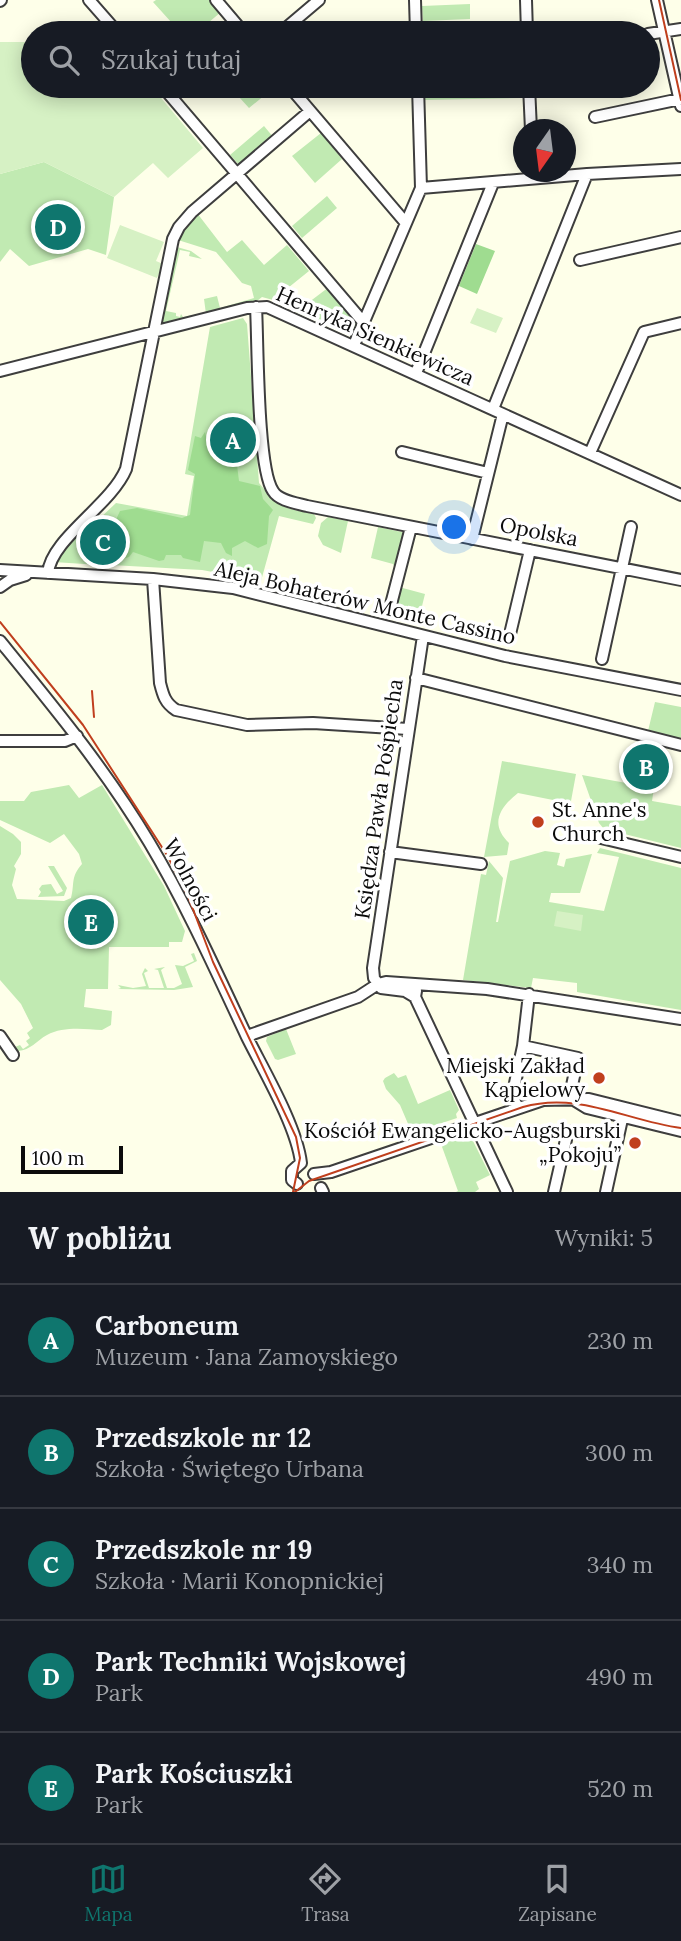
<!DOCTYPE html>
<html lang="pl">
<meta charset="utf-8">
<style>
body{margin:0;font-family:Lora,serif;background:#242831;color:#f1f3f6}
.compass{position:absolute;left:513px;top:119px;width:63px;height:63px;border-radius:50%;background:#171b24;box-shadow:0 4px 18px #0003;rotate:194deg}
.scale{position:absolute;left:21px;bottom:18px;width:102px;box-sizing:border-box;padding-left:7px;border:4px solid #0b0b0b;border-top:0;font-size:19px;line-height:24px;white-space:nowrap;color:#0b0b0b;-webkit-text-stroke:5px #fff;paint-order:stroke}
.you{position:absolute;left:455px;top:528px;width:24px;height:24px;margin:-18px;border:5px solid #fff;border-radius:50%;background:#1a73e8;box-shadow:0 0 0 10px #1a73e833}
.badge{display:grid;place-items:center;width:46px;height:46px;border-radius:50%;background:#0f766e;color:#fff;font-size:23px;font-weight:700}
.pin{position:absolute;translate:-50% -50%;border:4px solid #fff;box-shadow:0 2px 7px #0006}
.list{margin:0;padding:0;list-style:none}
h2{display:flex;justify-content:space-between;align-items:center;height:91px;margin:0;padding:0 28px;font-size:30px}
h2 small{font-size:23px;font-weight:400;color:#9ea1a6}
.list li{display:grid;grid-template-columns:46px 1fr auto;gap:21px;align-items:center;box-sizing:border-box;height:112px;padding:0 28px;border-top:2px solid #363941}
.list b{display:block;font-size:26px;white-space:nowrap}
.list p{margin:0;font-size:23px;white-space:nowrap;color:#9ea1a6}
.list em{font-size:23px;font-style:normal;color:#9ea1a6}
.icon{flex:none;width:38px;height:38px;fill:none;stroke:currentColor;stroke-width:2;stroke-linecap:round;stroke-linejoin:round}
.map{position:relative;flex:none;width:681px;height:1192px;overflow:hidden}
.search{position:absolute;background:#171b24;box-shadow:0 4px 18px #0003;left:21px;right:21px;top:21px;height:77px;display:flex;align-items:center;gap:18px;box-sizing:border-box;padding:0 24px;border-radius:38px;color:#9ea1a6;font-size:26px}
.sheet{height:651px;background:#171b24}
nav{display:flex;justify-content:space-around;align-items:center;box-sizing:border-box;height:98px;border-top:2px solid #363941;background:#171b24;font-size:19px;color:#9ea1a6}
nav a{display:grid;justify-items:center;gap:4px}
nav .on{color:#0f766e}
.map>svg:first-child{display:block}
.green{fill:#c1eab2}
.forest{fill:#9fdc90}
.pitch{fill:#d6f1c4}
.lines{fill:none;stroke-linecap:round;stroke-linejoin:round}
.minor-casing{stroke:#3e3e3e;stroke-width:14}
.minor{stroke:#fff;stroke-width:10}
.tram{stroke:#c03f1e;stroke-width:2}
.rail{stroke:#c03f1e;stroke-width:2}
.poi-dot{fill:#c03f1e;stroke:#fff;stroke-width:2.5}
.labels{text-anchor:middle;stroke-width:7;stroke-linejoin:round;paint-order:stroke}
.street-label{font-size:21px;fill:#0b0b0b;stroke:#fff}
.poi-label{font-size:21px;fill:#0b0b0b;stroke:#fff;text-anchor:end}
</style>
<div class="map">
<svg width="681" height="1192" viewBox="0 0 681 1192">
<rect width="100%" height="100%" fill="#feffe9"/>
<!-- green -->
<path class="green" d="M 156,0 L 211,0 L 221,12 L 196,33 L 181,33 L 153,2 Z
M 470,4 L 470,19 L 423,21 L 422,6 Z
M 229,86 L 276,86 L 249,108 Z
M 423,86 L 521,86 L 522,98 L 424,100 Z
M 264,126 L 274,138 L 241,167 L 230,155 Z
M 321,133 L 342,159 L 315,183 L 292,156 Z
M 44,162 L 114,197 L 106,255 L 88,249 L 29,266 L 10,249 L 0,262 L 0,174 Z
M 327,196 L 337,208 L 302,238 L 292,226 Z
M 197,213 L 227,252 L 242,240 L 264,265 L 287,245 L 309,271 L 273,300 L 262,297 L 257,301 L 206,314 L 204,299 L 217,296 L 220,308 L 254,298 L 251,286 L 242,283 L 216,252 L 178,240 L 187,222 Z
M 177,247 L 191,251 L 202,259 L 189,256 L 190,252 L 180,250 L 166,311 L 176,313 L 176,316 L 180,317 L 181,314 L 183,317 L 198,314 L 198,316 L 164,324 L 161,322 Z
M 329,287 L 358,323 L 351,336 L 296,312 Z
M 243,318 L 247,324 L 259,483 C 280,508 282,508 314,514 L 316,518 L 313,524 L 279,516 L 261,581 L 202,570 L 111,565 L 126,551 L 98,520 L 116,503 L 187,516 L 194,476 L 185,474 L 210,327 Z
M 328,517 L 348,521 L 341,553 L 323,545 L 318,536 L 321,523 Z
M 378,527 L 406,533 L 395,569 L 393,564 L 371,558 Z
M 81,530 L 99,565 L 54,562 Z
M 399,587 L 425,594 L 418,622 L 392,615 Z
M 655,702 L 681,707 L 681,739 L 648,731 Z
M 502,761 L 576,774 L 571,801 L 568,803 L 518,793 C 500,807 489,824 509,843 L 507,855 L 484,857 Z
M 582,775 L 654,788 L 652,801 L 681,806 L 681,848 L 604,829 L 599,823 Z
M 69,785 L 79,798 L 102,785 L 164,886 L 185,931 L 182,942 L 169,942 L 169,947 L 109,947 L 108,989 L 86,989 L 84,1007 L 112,1011 L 111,1025 L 102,1030 C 85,1029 63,1026 47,1035 C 36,1041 31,1050 18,1051 L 12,1048 L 3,1036 L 7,1036 L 15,1047 L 20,1045 L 23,1049 L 29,1045 L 26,1041 L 30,1038 L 27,1033 L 33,1028 L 21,1004 L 0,980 L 0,826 L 13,834 L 21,842 L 21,854 L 14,866 L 16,869 L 12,885 L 17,899 L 64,901 L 71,898 C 75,883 70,878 82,864 L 79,854 L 64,834 L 50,843 L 0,820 L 0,801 L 24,801 L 31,792 Z
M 600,848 L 681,868 L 681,1010 L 577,992 L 577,983 L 533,978 L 531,988 L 463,980 L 481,874 L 486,875 L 489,861 L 503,878 L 496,922 L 498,922 L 510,861 L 545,851 L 560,853 L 557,865 L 564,867 L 566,859 L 592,854 L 580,893 L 551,893 L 549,902 L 604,911 L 619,857 L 597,853 Z
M 48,866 L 54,866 L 67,888 L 64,896 L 38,897 L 41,892 L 39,889 L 42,885 L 51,884 L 57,894 L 63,891 Z
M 194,953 L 197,961 L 185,967 L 193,987 L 174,990 L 118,989 L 121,988 L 118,985 L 133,988 L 146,986 L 142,974 L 145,968 L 148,971 L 144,973 L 149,988 L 164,988 L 158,970 L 154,969 L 165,967 L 161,970 L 167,988 L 174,988 L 182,984 L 175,965 L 183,966 L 194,961 L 191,954 Z
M 286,1029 L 296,1054 L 278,1060 L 275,1059 L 266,1041 L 267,1037 Z
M 394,1073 L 398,1078 L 406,1075 L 418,1104 L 450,1090 L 459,1110 L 456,1114 L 457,1118 L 412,1133 L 400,1105 L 386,1089 L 383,1081 L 385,1078 Z
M 467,1136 L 471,1137 L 490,1175 L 476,1182 L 479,1189 L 475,1192 L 456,1192 L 458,1191 L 441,1144 Z"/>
<!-- forest -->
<path class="forest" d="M 476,244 L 495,251 L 477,294 L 459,286 Z
M 205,432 C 210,455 213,459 236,457 L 239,481 L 260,486 L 263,499 L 273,510 L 269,516 L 267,544 L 258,548 L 245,541 L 232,548 L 232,556 L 226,553 L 221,543 L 204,541 L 200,562 L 183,558 L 181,555 L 166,555 L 164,560 L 159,561 L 133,552 L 129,557 L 123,559 L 127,544 L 121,532 L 113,526 L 120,511 L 137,508 L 182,518 L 190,515 L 195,474 L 188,470 L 195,436 L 201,438 Z"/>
<!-- pitch -->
<path class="pitch" d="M 0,42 L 33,42 L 33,86 L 151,86 L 203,148 L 168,178 L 153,163 L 114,197 L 44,162 L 0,174 Z
M 120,225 L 164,242 L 156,261 L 163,264 L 157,278 L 107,258 Z
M 477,308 L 503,318 L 496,333 L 470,323 Z
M 557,911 L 583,915 L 581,931 L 554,926 Z"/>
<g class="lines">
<!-- minor casing -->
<g class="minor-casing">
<path id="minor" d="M 89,0 L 118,33
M 216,0 L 244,33
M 415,0 L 416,33
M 526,0 L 527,33
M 657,0 L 681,106
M 0,1 L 1,0
M 280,33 L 319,0
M 648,34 L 681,29
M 162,86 L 364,323
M 289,86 L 405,222
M 418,86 L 421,188
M 529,86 L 531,130
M 595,117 L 680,99
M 580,260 L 681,237
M 256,307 C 258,341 257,468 273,491 C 279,501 296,503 307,506 L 681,580
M 354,345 L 421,188 L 587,174 L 681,169
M 0,371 L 247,308 L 267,307 L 681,495
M 416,373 L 493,183
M 493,409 L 587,174
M 402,452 L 488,473
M 590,453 L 644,332 L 681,323
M 472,539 L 503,414
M 0,570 L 153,579 L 233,588 L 505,656 L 681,690
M 48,573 C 51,539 111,505 126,469 L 173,239 L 179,227 L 192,212 L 310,111
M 153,579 L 160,683 C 163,695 165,703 176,710 L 247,725 L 313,723 L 408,729
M 0,587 L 10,580 L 26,575
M 389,612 L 411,527
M 510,634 L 530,550
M 0,641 C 53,706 106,770 149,842 C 186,904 216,971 247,1037 C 264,1071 297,1127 301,1163
M 602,659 L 631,527
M 416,678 L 681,745
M 0,741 L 65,741 L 77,736
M 601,838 L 681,857
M 390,852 L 481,864
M 416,991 L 415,997 L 507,1192
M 415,997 L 405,991 L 381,988 L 374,978 L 373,968 L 423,636
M 0,1036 L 13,1055
M 247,1036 L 358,997 L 378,984 L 386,982 L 487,989 L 681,1019
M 523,1046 L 578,1058 L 569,1099
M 574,1100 L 587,1108 L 681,1131
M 518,1107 L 512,1097 L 523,1046 L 529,994
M 314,1174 L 331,1172 L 543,1100 L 589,1099 L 681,1122
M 297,1184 L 292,1180 L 292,1171 L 301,1163
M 321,1188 L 323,1192
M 554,1192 L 568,1131
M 606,1192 L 624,1110"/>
</g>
<!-- minor -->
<use href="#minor" class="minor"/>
<!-- tram -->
<path class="tram" d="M 659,0 L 681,100
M 0,622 L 83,725 L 167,855 L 188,896 L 213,962 L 296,1137 L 300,1158 L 293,1192
M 295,1192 L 309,1181 L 523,1107 C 578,1091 627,1121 681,1128"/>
<!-- rail -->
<path class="rail" d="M 92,691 L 94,717"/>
</g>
<!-- markers -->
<g class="poi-dot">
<circle cx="538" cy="822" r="7"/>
<circle cx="599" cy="1078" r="7"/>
<circle cx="635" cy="1143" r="7"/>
</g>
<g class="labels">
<!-- street labels -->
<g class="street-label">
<text transform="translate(375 336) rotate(24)" y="7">Henryka Sienkiewicza</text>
<text transform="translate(539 532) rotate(11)" y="7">Opolska</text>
<text transform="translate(365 603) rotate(13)" y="7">Aleja Bohaterów Monte Cassino</text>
<text transform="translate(379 799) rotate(-82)" y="7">Księdza Pawła Pośpiecha</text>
<text transform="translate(190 880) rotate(62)" y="7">Wolności</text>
</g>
<!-- poi labels -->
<g class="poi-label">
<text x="552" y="817" text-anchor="start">St. Anne's<tspan x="552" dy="24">Church</tspan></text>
<text x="585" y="1073">Miejski Zakład<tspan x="585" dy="24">Kąpielowy</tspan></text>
<text x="621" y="1138">Kościół Ewangelicko-Augsburski<tspan x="621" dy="24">„Pokoju”</tspan></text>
</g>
</g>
</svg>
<svg class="compass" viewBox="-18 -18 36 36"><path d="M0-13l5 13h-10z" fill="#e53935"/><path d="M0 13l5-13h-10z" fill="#9ea1a6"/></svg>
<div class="scale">100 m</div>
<div class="you"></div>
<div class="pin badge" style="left:233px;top:440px">A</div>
<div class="pin badge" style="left:646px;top:767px">B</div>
<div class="pin badge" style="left:103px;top:542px">C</div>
<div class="pin badge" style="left:58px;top:227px">D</div>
<div class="pin badge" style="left:91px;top:922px">E</div>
<div class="search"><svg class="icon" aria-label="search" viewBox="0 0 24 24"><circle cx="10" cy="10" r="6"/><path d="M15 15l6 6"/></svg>Szukaj tutaj</div>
</div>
<section class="sheet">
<h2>W pobliżu<small>Wyniki: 5</small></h2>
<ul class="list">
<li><span class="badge">A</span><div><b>Carboneum</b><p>Muzeum · Jana Zamoyskiego</p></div><em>230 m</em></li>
<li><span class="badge">B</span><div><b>Przedszkole nr 12</b><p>Szkoła · Świętego Urbana</p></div><em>300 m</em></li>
<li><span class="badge">C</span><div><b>Przedszkole nr 19</b><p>Szkoła · Marii Konopnickiej</p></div><em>340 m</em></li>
<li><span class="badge">D</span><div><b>Park Techniki Wojskowej</b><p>Park</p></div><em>490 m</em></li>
<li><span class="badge">E</span><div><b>Park Kościuszki</b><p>Park</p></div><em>520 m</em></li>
</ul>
</section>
<nav>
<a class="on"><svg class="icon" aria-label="map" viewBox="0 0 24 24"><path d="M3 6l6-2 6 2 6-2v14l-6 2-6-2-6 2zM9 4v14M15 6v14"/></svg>Mapa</a>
<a><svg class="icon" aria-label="directions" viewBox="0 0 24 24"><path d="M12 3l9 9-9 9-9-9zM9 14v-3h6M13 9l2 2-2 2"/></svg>Trasa</a>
<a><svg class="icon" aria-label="saved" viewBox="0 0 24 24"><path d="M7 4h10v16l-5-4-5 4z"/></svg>Zapisane</a>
</nav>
